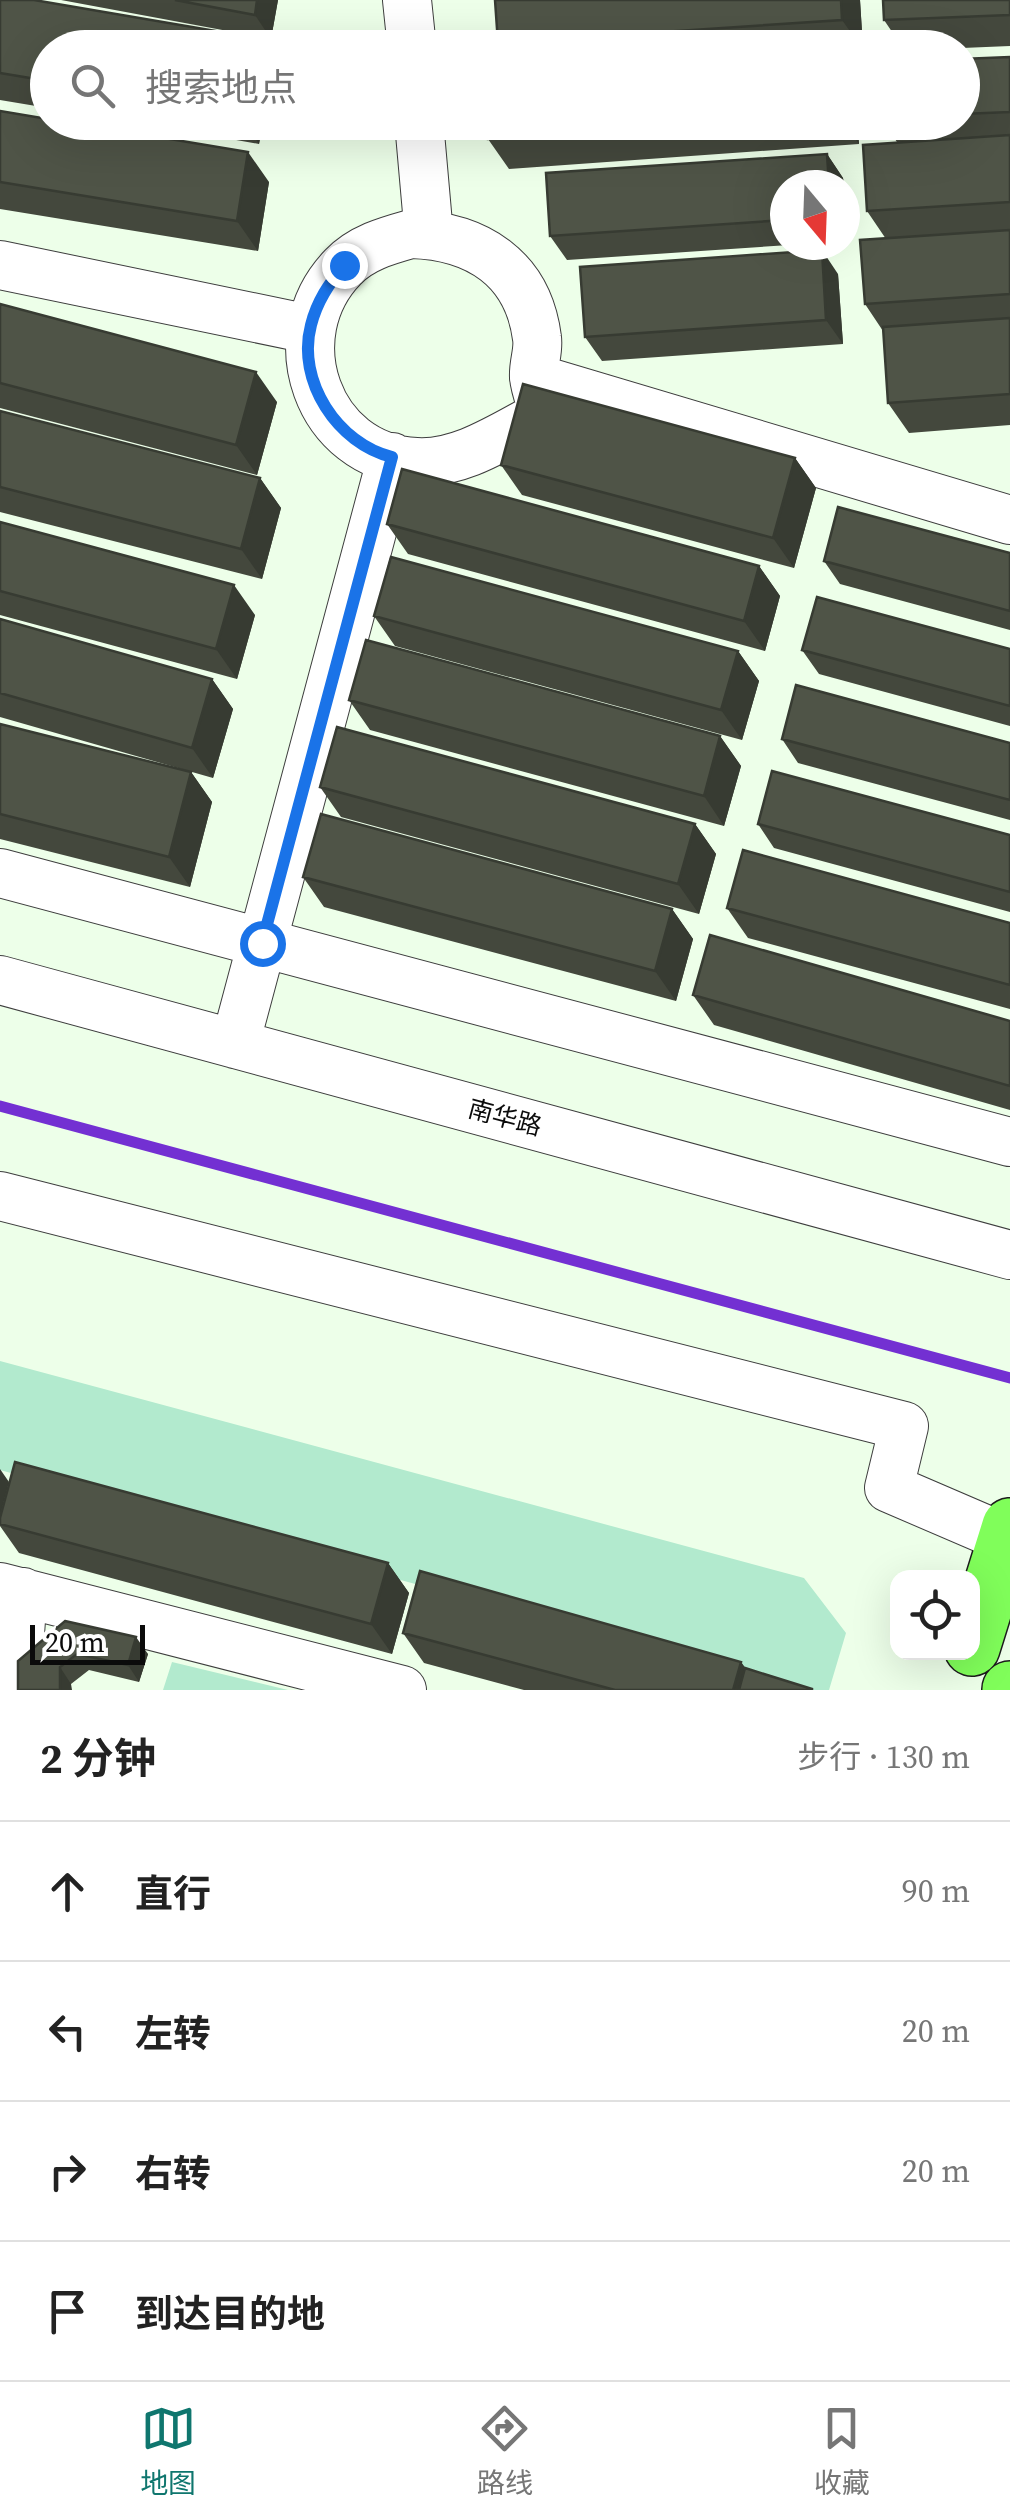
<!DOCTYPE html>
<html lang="zh">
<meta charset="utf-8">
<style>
body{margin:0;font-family:"Source Serif 4","Noto Sans SC",serif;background:#f2f2f2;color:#222}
.controls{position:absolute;right:30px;bottom:30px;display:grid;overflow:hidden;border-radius:20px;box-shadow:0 10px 40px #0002}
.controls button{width:90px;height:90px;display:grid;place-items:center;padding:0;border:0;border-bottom:2px solid #e0e0e0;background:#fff;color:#222;font:50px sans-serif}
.compass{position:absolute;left:770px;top:170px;width:90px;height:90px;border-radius:50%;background:#fff;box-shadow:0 10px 40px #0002;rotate:161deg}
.scale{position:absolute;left:30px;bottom:25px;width:115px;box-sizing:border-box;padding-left:10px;border:5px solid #0b0b0b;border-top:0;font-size:28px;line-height:35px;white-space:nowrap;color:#0b0b0b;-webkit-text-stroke:8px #fff;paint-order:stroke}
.stop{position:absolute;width:30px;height:30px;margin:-22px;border:8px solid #1a73e8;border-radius:50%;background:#fff}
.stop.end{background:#1a73e8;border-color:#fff;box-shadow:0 2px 10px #0008}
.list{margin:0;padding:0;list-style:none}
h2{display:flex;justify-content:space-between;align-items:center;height:130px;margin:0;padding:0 40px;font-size:42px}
h2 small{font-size:32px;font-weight:400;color:#767676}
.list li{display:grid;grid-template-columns:65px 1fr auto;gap:30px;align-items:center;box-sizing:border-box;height:140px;padding:0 40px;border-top:2px solid #e0e0e0}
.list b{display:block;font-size:38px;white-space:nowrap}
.list em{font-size:32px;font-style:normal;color:#767676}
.icon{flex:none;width:55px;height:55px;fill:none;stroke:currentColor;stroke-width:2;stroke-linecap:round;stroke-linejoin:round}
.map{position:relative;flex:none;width:1010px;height:1690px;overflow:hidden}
.search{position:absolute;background:#fff;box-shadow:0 10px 40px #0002;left:30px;right:30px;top:30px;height:110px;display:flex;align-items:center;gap:25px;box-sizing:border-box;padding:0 35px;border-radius:55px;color:#767676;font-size:38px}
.sheet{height:690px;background:#fff}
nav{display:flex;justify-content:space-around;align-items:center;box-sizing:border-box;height:140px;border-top:2px solid #e0e0e0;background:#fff;font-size:28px;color:#767676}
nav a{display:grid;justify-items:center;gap:5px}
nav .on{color:#0f766e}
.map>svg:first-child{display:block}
.green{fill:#b2eace}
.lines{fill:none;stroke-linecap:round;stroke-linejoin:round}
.stream{stroke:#7330d2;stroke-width:11}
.minor-casing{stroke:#3e3e3e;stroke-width:50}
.major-casing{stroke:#1c1c1c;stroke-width:58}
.minor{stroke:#fff;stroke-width:48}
.major{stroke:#80fe5a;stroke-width:55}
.wall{fill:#44483d}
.shaded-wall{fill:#373b32}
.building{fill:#4f5447;stroke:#373b32;stroke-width:2.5}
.route{stroke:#1a73e8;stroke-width:12}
.labels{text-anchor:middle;stroke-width:10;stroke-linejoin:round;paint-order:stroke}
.street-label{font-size:25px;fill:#0b0b0b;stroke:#fff}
</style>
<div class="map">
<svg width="1010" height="1690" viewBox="0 0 1010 1690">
<rect width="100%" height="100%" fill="#edffe9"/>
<!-- green -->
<path class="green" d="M 0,1361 L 804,1578 L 846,1633 L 829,1690 L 802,1690 L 0,1470 Z
M 172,1662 L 288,1690 L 163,1690 Z"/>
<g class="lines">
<!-- stream -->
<path class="stream" d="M 0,1106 L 1010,1378"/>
<!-- minor casing -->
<g class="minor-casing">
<path id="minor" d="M 407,0 L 412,48
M 419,122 L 429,235
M 411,234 C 477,236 528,268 537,338 C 539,351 533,364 534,377 C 535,389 541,403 544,414 C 505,434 461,465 416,462 C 317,457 276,336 343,267 C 361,248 386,241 411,234 Z
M 0,265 L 309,329
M 534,378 L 1010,520
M 0,873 L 1010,1142
M 0,980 L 1010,1255
M 235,1044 L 392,457
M 0,1196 L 904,1426 L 889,1488 L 1010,1540
M 0,1587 L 402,1690
M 16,1690 L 23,1592"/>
</g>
<!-- major casing -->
<g class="major-casing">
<path id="major" d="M 972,1648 L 1010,1526
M 1010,1690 L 1010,1689"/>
</g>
<!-- minor -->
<use href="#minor" class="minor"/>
<!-- major -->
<use href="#major" class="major"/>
</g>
<!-- wall -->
<path class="wall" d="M 0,0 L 48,48 L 48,108 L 0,100 Z
M 61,0 L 278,0 L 271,39 Z
M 860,0 L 863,48 L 501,48 L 498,43 Z
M 1010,0 L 1010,46 L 962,48 L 903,48 L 884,20 Z
M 1010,57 L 1010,425 L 909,433 L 888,403 L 883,331 L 865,304 L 886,239 L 867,211 L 897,142 L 883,122 L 962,122 L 962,59 Z
M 0,111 L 269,182 L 258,251 L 0,209 Z
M 134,122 L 263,122 L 259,144 Z
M 487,122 L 857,122 L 859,144 L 509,169 L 488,139 Z
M 827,154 L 843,178 L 844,185 L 785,185 L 785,245 L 789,245 L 567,260 L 550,236 L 546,173 Z
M 838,274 L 843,344 L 602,361 L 585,337 Z
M 0,304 L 277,402 L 257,475 L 0,408 Z
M 0,411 L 260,478 L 281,508 L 262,579 L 0,512 Z
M 795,458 L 816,488 L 794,568 L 522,495 L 501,465 Z
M 0,522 L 255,615 L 237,679 L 0,615 Z
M 387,524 L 759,566 L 780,596 L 765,651 L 408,554 Z
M 1010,553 L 1010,630 L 840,584 L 824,561 Z
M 374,616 L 738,651 L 759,681 L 742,740 L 395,646 Z
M 0,619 L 212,679 L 233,709 L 213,778 L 0,717 Z
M 1010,649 L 1010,726 L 819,674 L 802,650 Z
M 349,700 L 720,736 L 741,766 L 724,826 L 370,730 Z
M 0,724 L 191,772 L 212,802 L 190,887 L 0,839 Z
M 782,739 L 1010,743 L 1010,820 L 798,763 Z
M 320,787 L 695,824 L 716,854 L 699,914 L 341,817 Z
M 758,824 L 1010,835 L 1010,912 L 774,848 Z
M 303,877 L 672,909 L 693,939 L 676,1001 L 324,907 Z
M 727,908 L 1010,923 L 1010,1009 L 748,938 Z
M 693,995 L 1010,1021 L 1010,1110 L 714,1025 Z
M 0,1518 L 388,1563 L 409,1593 L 392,1654 L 19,1553 L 0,1526 Z
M 65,1621 L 148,1654 L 139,1682 L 89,1670 L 71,1684 L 18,1690 Z
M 403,1633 L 741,1662 L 745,1668 L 813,1690 L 524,1690 L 424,1663 Z"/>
<!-- shaded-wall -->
<path class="shaded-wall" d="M 257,0 L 278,0 L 271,39 L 255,15 Z
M 841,0 L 860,0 L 863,48 L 862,48 L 842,20 Z
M 251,37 L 259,48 L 250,48 Z
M 244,122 L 263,122 L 259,144 Z
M 843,122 L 857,122 L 859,144 Z
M 248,152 L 269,182 L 258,251 L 237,221 Z
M 827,154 L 843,178 L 844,185 L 829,185 Z
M 845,200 L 848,241 L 845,237 Z
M 822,250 L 838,274 L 843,344 L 826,320 Z
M 256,372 L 277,402 L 257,475 L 236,445 Z
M 795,458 L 816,488 L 794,568 L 773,538 Z
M 260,478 L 281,508 L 262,579 L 241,549 Z
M 759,566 L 780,596 L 765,651 L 744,621 Z
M 234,585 L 255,615 L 237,679 L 216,649 Z
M 738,651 L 759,681 L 742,740 L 721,710 Z
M 212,679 L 233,709 L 213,778 L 192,748 Z
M 720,736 L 741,766 L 724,826 L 704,796 Z
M 191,772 L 212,802 L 190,887 L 169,857 Z
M 695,824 L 716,854 L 699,914 L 678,884 Z
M 672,909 L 693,939 L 676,1001 L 655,971 Z
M 0,1469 L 9,1482 L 0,1516 Z
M 388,1563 L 409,1593 L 392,1654 L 371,1624 Z
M 136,1637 L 148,1654 L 139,1682 L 128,1665 Z
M 741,1662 L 761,1690 L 733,1690 Z
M 60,1667 L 71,1684 L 72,1690 L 60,1690 Z"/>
<!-- building -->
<path class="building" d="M 0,0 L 34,0 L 251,37 L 250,48 L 48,48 L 48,81 L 0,73 Z
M 175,0 L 257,0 L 255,15 Z
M 495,0 L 841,0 L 842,20 L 498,43 Z
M 883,0 L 1010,0 L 1010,15 L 884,20 Z
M 1010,57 L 1010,112 L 962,114 L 962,59 Z
M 0,111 L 48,119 L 48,122 L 68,122 L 248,152 L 237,221 L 0,182 Z
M 487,122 L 725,122 L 488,139 Z
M 1010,135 L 1010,202 L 867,211 L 863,145 Z
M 827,154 L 829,185 L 785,185 L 785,220 L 550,236 L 546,173 Z
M 1010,230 L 1010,294 L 865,304 L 860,240 Z
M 822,250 L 826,320 L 585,337 L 580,267 Z
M 0,304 L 256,372 L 236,445 L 0,383 Z
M 1010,318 L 1010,394 L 888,403 L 883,327 Z
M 523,384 L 795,458 L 773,538 L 501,465 Z
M 0,411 L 260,478 L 241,549 L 0,487 Z
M 402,469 L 759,566 L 744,621 L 387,524 Z
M 838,507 L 1010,553 L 1010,611 L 824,561 Z
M 0,522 L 234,585 L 216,649 L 0,591 Z
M 391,557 L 738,651 L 721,710 L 374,616 Z
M 817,597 L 1010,649 L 1010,706 L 802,650 Z
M 0,619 L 212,679 L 192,748 L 0,693 Z
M 366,640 L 720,736 L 704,796 L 349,700 Z
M 796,685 L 1010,743 L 1010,800 L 782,739 Z
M 0,724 L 191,772 L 169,857 L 0,814 Z
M 337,727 L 695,824 L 678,884 L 320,787 Z
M 772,771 L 1010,835 L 1010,892 L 758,824 Z
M 321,814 L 672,909 L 655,971 L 303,877 Z
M 743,850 L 1010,923 L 1010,985 L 727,908 Z
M 710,935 L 1010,1021 L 1010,1086 L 693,995 Z
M 15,1462 L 388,1563 L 371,1624 L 0,1524 L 0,1518 Z
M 420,1571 L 741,1662 L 733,1690 L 615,1690 L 403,1633 Z
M 65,1621 L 136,1637 L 128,1665 L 77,1654 L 60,1667 L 60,1690 L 18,1690 L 18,1661 Z
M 745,1668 L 812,1689 L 812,1690 L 739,1690 Z"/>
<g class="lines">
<!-- route -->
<path class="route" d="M 262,943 L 392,457 C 338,444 296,381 311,325 C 317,301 329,284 344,265"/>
</g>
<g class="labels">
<!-- street labels -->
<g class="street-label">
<text transform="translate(505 1117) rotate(15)" y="9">南华路</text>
</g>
</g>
</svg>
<div class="controls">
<button><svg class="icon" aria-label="locate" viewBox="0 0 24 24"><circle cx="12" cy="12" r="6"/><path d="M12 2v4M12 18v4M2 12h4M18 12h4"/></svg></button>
</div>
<svg class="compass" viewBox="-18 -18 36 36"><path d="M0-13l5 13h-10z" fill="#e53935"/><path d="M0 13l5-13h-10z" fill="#767676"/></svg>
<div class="scale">20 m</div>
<div class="stop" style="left:262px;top:943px"></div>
<div class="stop end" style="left:344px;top:265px"></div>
<div class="search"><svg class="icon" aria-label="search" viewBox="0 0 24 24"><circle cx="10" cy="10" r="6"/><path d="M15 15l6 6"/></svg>搜索地点</div>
</div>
<section class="sheet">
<h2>2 分钟<small>步行 · 130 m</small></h2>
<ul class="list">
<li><svg class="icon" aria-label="ahead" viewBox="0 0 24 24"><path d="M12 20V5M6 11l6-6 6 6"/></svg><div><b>直行</b></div><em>90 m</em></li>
<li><svg class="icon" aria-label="left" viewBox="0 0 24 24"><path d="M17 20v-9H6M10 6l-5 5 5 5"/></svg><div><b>左转</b></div><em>20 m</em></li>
<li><svg class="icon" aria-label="right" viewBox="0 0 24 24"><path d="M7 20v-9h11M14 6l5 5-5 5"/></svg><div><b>右转</b></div><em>20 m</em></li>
<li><svg class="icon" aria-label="arrive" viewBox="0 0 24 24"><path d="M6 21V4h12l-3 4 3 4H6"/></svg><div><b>到达目的地</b></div></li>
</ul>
</section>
<nav>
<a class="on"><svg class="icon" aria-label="map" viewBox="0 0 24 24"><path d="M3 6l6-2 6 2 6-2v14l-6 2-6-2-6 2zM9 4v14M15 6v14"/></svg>地图</a>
<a><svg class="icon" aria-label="directions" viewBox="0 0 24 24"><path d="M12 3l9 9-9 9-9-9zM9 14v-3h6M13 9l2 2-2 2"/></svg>路线</a>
<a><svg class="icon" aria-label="saved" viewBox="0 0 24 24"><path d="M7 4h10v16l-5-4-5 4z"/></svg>收藏</a>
</nav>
